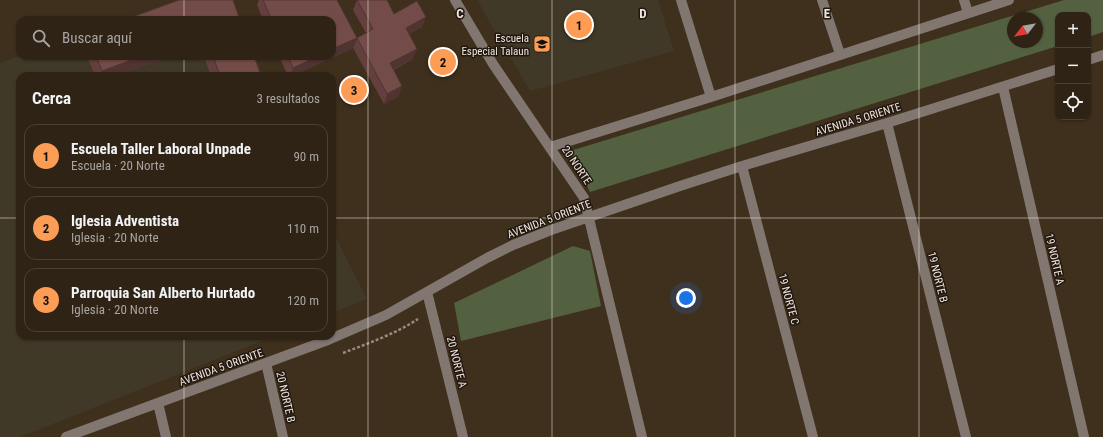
<!DOCTYPE html>
<html lang="es">
<meta charset="utf-8">
<style>
body{margin:0;font-family:"Roboto Condensed",sans-serif;background:#3b2f23;color:#f1f3f6}
.controls{position:absolute;right:12px;top:12px;display:grid;overflow:hidden;border-radius:8px;box-shadow:0 1px 3px #0004}
.controls button{width:36px;height:36px;display:grid;place-items:center;padding:0;border:0;border-bottom:1px solid #4a4035;background:#2f2316;color:#f1f3f6;font:20px sans-serif}
.compass{position:absolute;left:1007px;top:12px;width:36px;height:36px;border-radius:50%;background:#2f2316;box-shadow:0 1px 3px #0004;rotate:239deg}
.you{position:absolute;left:686px;top:298px;width:14px;height:14px;margin:-10px;border:3px solid #fff;border-radius:50%;background:#1a73e8;box-shadow:0 0 0 6px #1a73e833}
.badge{display:grid;place-items:center;width:26px;height:26px;border-radius:50%;background:#fd9c55;color:#111;font-size:13px;font-weight:700}
.pin{position:absolute;translate:-50% -50%;border:2px solid #fff;box-shadow:0 1px 4px #0006}
.list{margin:0;padding:0;list-style:none}
h2{display:flex;justify-content:space-between;align-items:center;height:52px;margin:0;padding:0 16px;font-size:17px}
h2 small{font-size:13px;font-weight:400;color:#a7a4a1}
.list li{display:grid;grid-template-columns:26px 1fr auto;gap:12px;align-items:center;box-sizing:border-box;height:64px;margin:0 8px 8px;padding:0 8px;border:1px solid #4a4035;border-radius:12px}
.list b{display:block;font-size:15px;white-space:nowrap}
.list p{margin:0;font-size:13px;white-space:nowrap;color:#a7a4a1}
.list em{font-size:13px;font-style:normal;color:#a7a4a1}
.icon{flex:none;width:22px;height:22px;fill:none;stroke:currentColor;stroke-width:2;stroke-linecap:round;stroke-linejoin:round}
.map{position:relative;flex:none;width:1103px;height:437px;overflow:hidden}
.search{position:absolute;background:#2f2316;box-shadow:0 1px 3px #0004;left:16px;top:16px;width:320px;height:44px;display:flex;align-items:center;gap:10px;box-sizing:border-box;padding:0 14px;border-radius:12px;color:#a7a4a1;font-size:15px}
.panel{position:absolute;background:#2f2316;box-shadow:0 1px 3px #0004;left:16px;top:72px;width:320px;height:268px;border-radius:12px}
.map>svg:first-child{display:block}
.education{fill:#413928}
.green{fill:#536141;fill-rule:evenodd}
.lines{fill:none;stroke-linecap:round;stroke-linejoin:round}
.path{stroke:#988a7c;stroke-width:2.5;stroke-dasharray:3 2;stroke-linecap:butt}
.minor{stroke:#827671;stroke-width:10}
.wall{fill:#63403e}
.shaded-wall{fill:#503432}
.building{fill:#734b48;stroke:#503432}
.grid{fill:none;stroke:#f0e5da;stroke-width:1;stroke-opacity:0.55}
.labels{text-anchor:middle;stroke-width:3;stroke-linejoin:round;paint-order:stroke}
.poi-label{font-size:11px;fill:#f0e5da;stroke:#201811;text-anchor:end}
.street-label{font-size:11px;fill:#f0e5da;stroke:#201811}
.grid-label{font-size:13px;text-anchor:middle;font-weight:bold;fill:#f0e5da;stroke:#201811;stroke-width:3;stroke-linejoin:round;paint-order:stroke}
</style>
<div class="map">
<svg width="1103" height="437" viewBox="0 0 1103 437">
<rect width="100%" height="100%" fill="#3f2f1d"/>
<!-- education -->
<path class="education" d="M 477,0 L 658,0 L 674,51 L 530,91 Z
M 20,56 L 255,56 L 263,76 L 20,76 L 20,336 L 274,336 L 20,437 L 0,437 L 0,63 Z
M 332,230 L 367,299 L 332,313 Z"/>
<!-- green -->
<path class="green" d="M 1064,0 L 1103,0 L 1103,32 L 1088,37 L 1088,15 L 1058,15 L 1058,46 L 590,192 L 570,151 ZM 1013,18 L 1037,18 L 1037,42 L 1013,42 Z
M 573,246 L 590,251 L 601,306 L 461,341 L 454,303 Z"/>
<g class="lines">
<!-- path -->
<path class="path" d="M 343,353 C 369,343 395,334 418,319"/>
<!-- minor -->
<path class="minor" d="M 455,0 L 493,64 L 584,198 L 642,437
M 681,0 L 711,97
M 822,0 L 840,54
M 964,0 L 968,13
M 1088,60 L 1103,55
M 1003,87 L 1084,437
M 887,123 L 966,437
M 550,147 L 711,97 L 1009,0
M 742,166 L 813,437
M 427,292 L 463,437
M 266,363 L 283,437
M 158,403 L 166,437
M 66,437 L 328,340 L 386,315 L 487,258 L 513,245 L 551,230 L 680,186 L 742,166 L 887,123 L 1058,69"/>
</g>
<!-- wall -->
<path class="wall" d="M 259,0 L 337,0 L 353,48 L 293,76 L 288,76 L 279,56 L 332,56 L 332,20 L 263,20 L 257,5 Z
M 357,0 L 394,14 L 426,17 L 422,27 L 409,34 L 413,59 L 394,70 L 399,96 L 384,104 L 353,48 L 357,38 L 366,33 L 353,10 Z
M 87,56 L 171,56 L 116,76 L 95,76 Z
M 204,56 L 254,56 L 261,76 L 211,76 Z"/>
<!-- shaded-wall -->
<path class="shaded-wall" d="M 426,17 L 422,27 L 402,38 L 406,28 Z
M 357,38 L 353,48 L 293,76 L 290,76 L 293,68 L 318,56 L 332,56 L 332,49 Z
M 417,49 L 413,59 L 386,73 L 390,63 Z
M 142,56 L 171,56 L 116,76 L 100,76 L 102,71 Z
M 402,86 L 399,96 L 384,104 L 387,94 Z"/>
<!-- building -->
<path class="building" d="M 179,0 L 233,0 L 240,20 L 124,20 Z
M 263,0 L 337,0 L 357,38 L 332,49 L 332,20 L 272,20 Z
M 357,0 L 387,0 L 394,14 L 417,1 L 426,17 L 406,28 L 417,49 L 390,63 L 402,86 L 387,94 L 357,38 L 373,29 Z
M 96,56 L 142,56 L 102,71 Z
M 213,56 L 254,56 L 261,76 L 220,76 Z
M 288,56 L 318,56 L 293,68 Z"/>
<!-- grid -->
<path class="grid" d="M 184,0 L 184,20M 368,0 L 368,437M 552,0 L 552,437M 735,0 L 735,437M 919,0 L 919,437M 184,56 L 184,76M 0,218 L 20,218M 332,218 L 1103,218M 184,336 L 184,437"/>
<!-- icons -->
<defs>
<g id="school-square" transform="scale(0.9)"><rect x="-9" y="-9" width="18" height="18" rx="4" fill="#fd9c55" stroke="#201811"/><path d="M0-5L7-2L0 1L-7-2ZM-4 1L0 2.5L4 1V4Q0 6-4 4Z" fill="#111"/></g>
</defs>
<g fill-rule="evenodd">
<use href="#school-square" x="542" y="44"/>
</g>
<g class="labels">
<!-- poi labels -->
<g class="poi-label">
<text x="529" y="42">Escuela<tspan x="529" dy="13">Especial Talaun</tspan></text>
</g>
<!-- street labels -->
<g class="street-label">
<text transform="translate(858 119) rotate(-17)" y="4">AVENIDA 5 ORIENTE</text>
<text transform="translate(577 165) rotate(56)" y="4">20 NORTE</text>
<text transform="translate(549 219) rotate(-21)" y="4">AVENIDA 5 ORIENTE</text>
<text transform="translate(1055 259) rotate(77)" y="4">19 NORTE A</text>
<text transform="translate(938 277) rotate(76)" y="4">19 NORTE B</text>
<text transform="translate(789 299) rotate(75)" y="4">19 NORTE C</text>
<text transform="translate(457 362) rotate(76)" y="4">20 NORTE A</text>
<text transform="translate(221 367) rotate(-20)" y="4">AVENIDA 5 ORIENTE</text>
<text transform="translate(286 397) rotate(77)" y="4">20 NORTE B</text>
</g>
</g>
<g class="grid-label">
<text x="460" y="18">C</text>
<text x="643" y="18">D</text>
<text x="827" y="18">E</text>
</g>
</svg>
<div class="controls">
<button>+</button>
<button>−</button>
<button><svg class="icon" aria-label="locate" viewBox="0 0 24 24"><circle cx="12" cy="12" r="6"/><path d="M12 2v4M12 18v4M2 12h4M18 12h4"/></svg></button>
</div>
<svg class="compass" viewBox="-18 -18 36 36"><path d="M0-13l5 13h-10z" fill="#e53935"/><path d="M0 13l5-13h-10z" fill="#a7a4a1"/></svg>
<div class="you"></div>
<div class="pin badge" style="left:579px;top:25px">1</div>
<div class="pin badge" style="left:443px;top:62px">2</div>
<div class="pin badge" style="left:354px;top:90px">3</div>
<div class="search"><svg class="icon" aria-label="search" viewBox="0 0 24 24"><circle cx="10" cy="10" r="6"/><path d="M15 15l6 6"/></svg>Buscar aquí</div>
<section class="panel">
<h2>Cerca<small>3 resultados</small></h2>
<ul class="list">
<li><span class="badge">1</span><div><b>Escuela Taller Laboral Unpade</b><p>Escuela · 20 Norte</p></div><em>90 m</em></li>
<li><span class="badge">2</span><div><b>Iglesia Adventista</b><p>Iglesia · 20 Norte</p></div><em>110 m</em></li>
<li><span class="badge">3</span><div><b>Parroquia San Alberto Hurtado</b><p>Iglesia · 20 Norte</p></div><em>120 m</em></li>
</ul>
</section>
</div>
